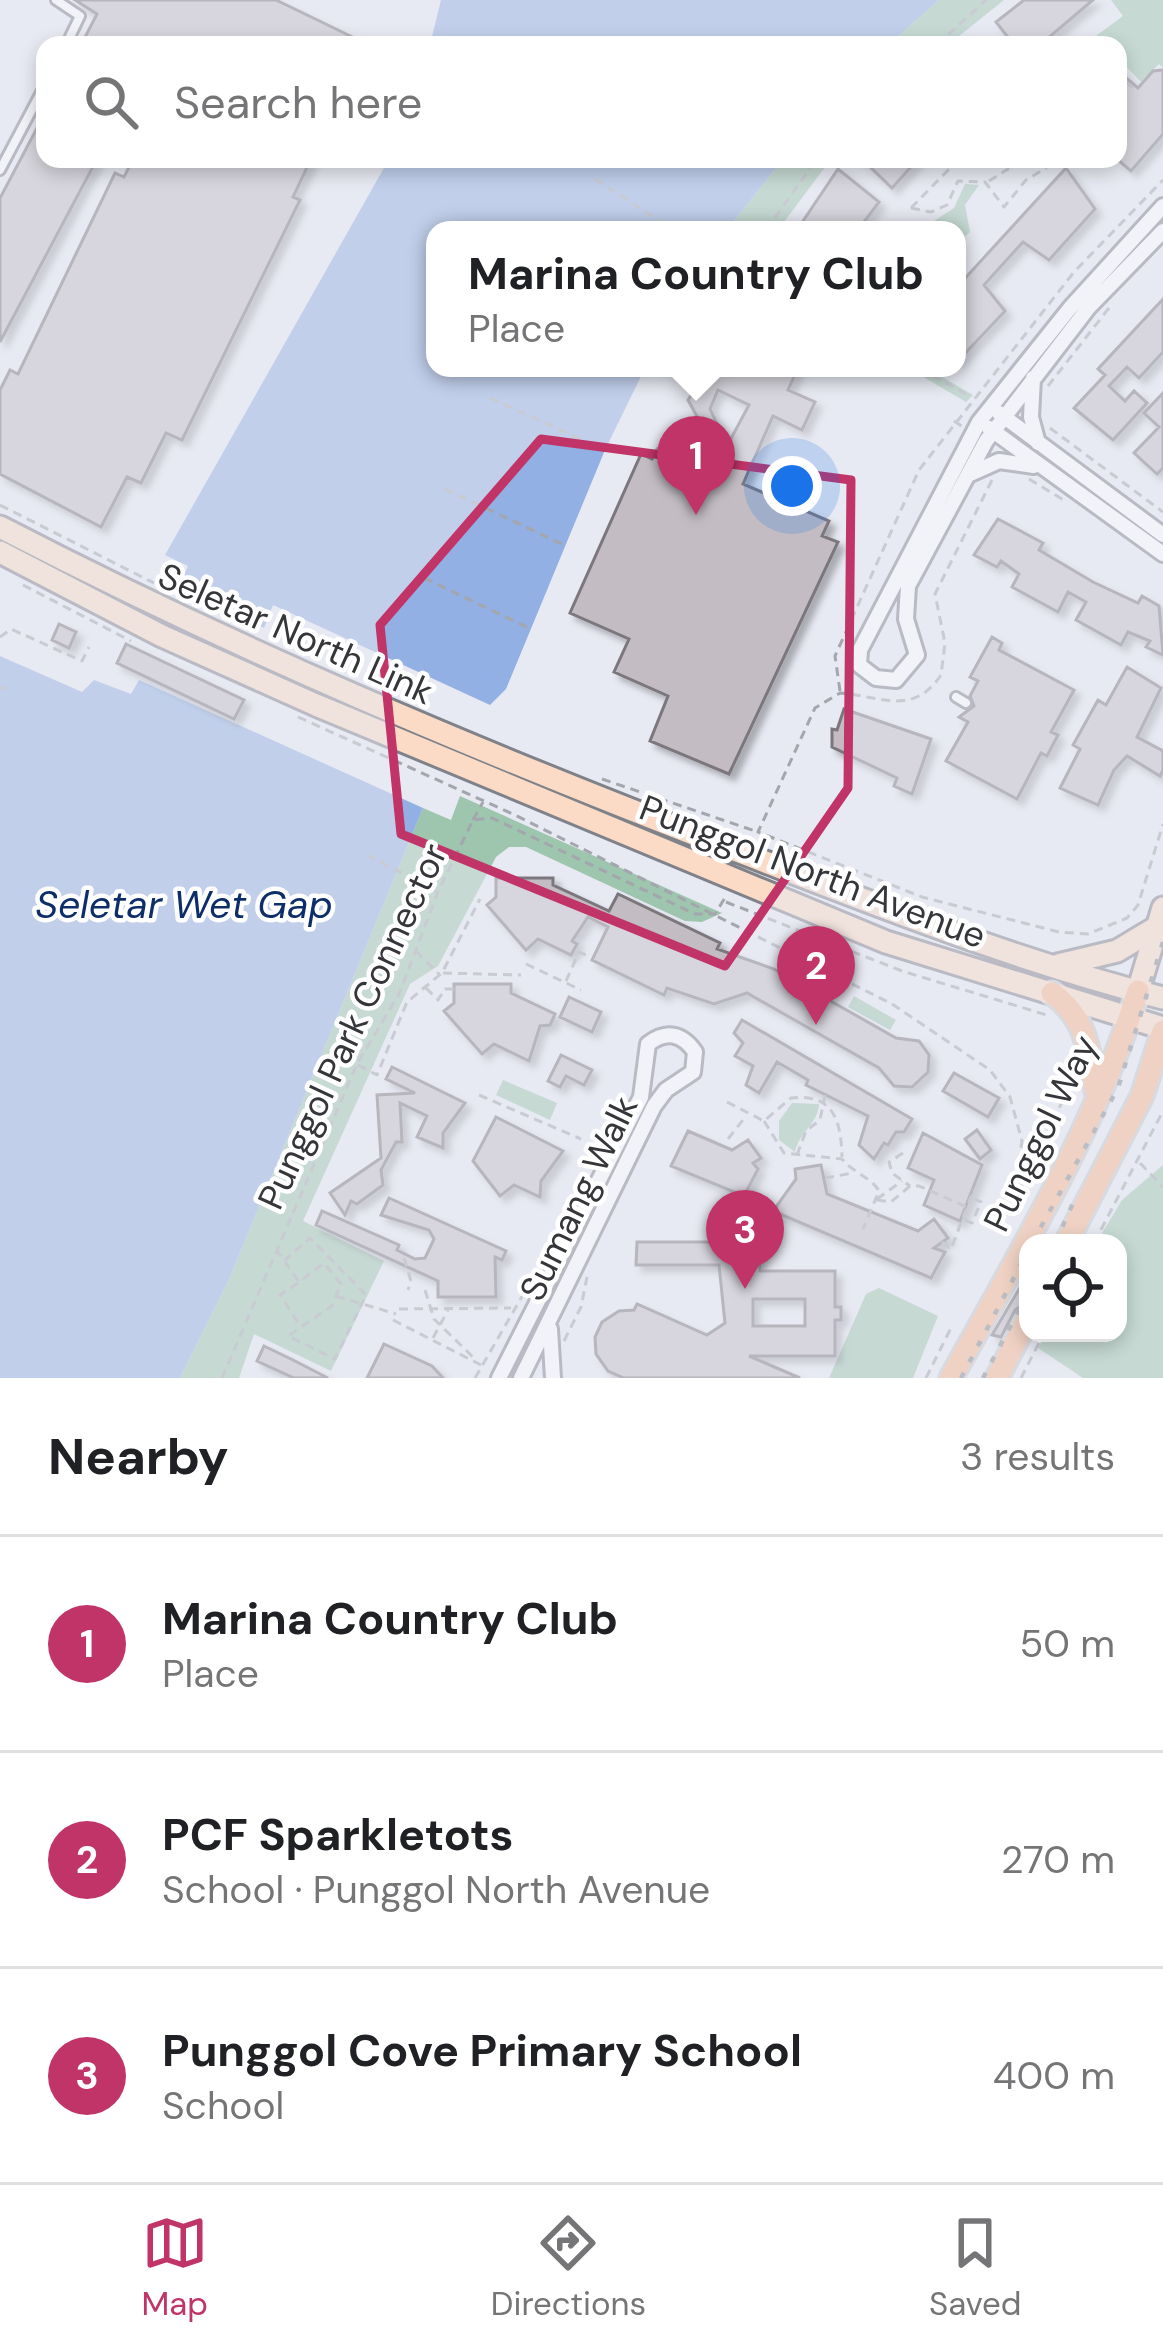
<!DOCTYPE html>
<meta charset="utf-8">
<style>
body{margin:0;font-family:"DM Sans",sans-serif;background:#f6f6f6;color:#202124}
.controls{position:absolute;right:36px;bottom:36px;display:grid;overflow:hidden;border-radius:24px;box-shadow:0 6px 18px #0003}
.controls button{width:108px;height:108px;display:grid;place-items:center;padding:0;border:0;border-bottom:3px solid #e0e0e0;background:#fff;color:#202124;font:60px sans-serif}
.you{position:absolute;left:792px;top:486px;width:42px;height:42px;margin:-30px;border:9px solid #fff;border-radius:50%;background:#1a73e8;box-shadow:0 0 0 18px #1a73e833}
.badge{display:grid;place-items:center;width:78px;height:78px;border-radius:50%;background:#c03467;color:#fff;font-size:39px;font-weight:700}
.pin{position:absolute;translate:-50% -99px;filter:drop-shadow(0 3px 6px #0008)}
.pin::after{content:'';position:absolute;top:63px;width:42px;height:36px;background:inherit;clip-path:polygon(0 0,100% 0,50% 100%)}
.popup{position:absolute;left:426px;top:221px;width:540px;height:156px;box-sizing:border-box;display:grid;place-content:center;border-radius:24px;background:#fff;filter:drop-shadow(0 3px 9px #0005);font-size:39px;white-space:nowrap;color:#757577}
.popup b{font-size:45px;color:#202124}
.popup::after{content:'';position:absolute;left:50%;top:100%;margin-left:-24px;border:24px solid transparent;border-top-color:#fff}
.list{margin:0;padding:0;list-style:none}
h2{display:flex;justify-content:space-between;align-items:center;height:156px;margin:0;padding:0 48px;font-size:51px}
h2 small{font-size:39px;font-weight:400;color:#757577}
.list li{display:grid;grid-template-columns:78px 1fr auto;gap:36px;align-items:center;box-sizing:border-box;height:216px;padding:0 48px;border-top:3px solid #e0e0e0}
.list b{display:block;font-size:45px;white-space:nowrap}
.list p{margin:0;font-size:39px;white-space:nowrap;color:#757577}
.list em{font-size:39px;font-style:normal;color:#757577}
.icon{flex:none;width:66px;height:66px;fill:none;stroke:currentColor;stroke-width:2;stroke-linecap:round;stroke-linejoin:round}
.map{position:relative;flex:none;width:1163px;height:1378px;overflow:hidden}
.search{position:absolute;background:#fff;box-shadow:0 6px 18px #0003;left:36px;right:36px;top:36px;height:132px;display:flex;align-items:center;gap:30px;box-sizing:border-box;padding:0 42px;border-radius:24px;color:#757577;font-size:45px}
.sheet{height:804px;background:#fff}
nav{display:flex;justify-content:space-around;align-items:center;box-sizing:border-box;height:168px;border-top:3px solid #e0e0e0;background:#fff;font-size:33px;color:#757577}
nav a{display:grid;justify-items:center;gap:6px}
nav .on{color:#c03467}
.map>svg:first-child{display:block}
.green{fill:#9ec5ae}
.water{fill:#92b0e3}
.building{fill:#c3bdc3;stroke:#7c777d;stroke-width:3;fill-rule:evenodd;filter:url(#shadow)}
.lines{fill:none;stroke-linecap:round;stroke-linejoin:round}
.lane-casing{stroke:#808289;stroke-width:14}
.street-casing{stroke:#808289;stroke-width:20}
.secondary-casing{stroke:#808289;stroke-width:27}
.primary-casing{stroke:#c6c7c8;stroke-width:27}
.path{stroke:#a4a6ad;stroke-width:3;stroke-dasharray:9 6;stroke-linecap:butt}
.lane{stroke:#fff;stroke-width:8}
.street{stroke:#fff;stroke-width:14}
.secondary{stroke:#fbdbc5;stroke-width:21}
.primary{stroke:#f8b68b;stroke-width:21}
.rail{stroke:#86878e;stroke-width:4.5;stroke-dasharray:6 12;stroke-linecap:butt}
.marked{fill:none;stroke:#c03467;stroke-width:9;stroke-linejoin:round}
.labels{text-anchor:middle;stroke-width:9;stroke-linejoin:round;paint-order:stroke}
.street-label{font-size:36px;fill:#35363a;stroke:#fff}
.water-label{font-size:39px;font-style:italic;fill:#0d2e69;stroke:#fff}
</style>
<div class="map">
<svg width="1163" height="1378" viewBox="0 0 1163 1378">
<defs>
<filter id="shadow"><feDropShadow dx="6" dy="6" stdDeviation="3" flood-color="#0004"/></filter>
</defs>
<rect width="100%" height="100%" fill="#e8eaf3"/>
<!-- green -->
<path class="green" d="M 939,0 L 1004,0 L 948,45 L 888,45 Z
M 1111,0 L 1163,0 L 1163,68 L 1159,64 L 1141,82 L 1118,58 L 1118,45 L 1105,45 L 1096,36 L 1123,16 Z
M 783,159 L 831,159 L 778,230 L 727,230 Z
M 965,184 L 979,185 L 965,205 L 970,232 L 957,244 L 957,230 L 928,225 L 954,208 Z
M 908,368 L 927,368 L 973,395 L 966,402 Z
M 460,796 L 722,913 L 702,922 L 685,921 L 526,847 L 509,847 L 496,857 L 438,966 L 410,984 L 303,1221 L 384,1261 L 331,1371 L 254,1334 L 239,1378 L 180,1378 L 230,1277 L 423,808 L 451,820 Z
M 854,996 L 896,1020 L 890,1030 L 848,1007 Z
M 503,1080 L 557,1103 L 550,1120 L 496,1095 Z
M 792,1103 L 819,1104 C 818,1124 799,1132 795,1152 L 779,1140 L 779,1121 Z
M 1163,1165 L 1163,1378 L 1083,1378 L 1038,1348 L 1046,1333 L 1118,1333 L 1118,1243 L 1096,1243 L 1122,1200 Z
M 879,1288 L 938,1316 L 913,1378 L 829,1378 L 866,1294 Z"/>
<!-- water -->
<path class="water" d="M 441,0 L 939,0 L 888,45 L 430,45 Z
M 389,159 L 783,159 L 727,230 L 435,230 L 435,368 L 645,368 L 605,450 L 506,689 L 490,705 L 273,605 L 264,628 L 177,590 L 188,566 L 165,555 Z
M 0,656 L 82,692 L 94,680 L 131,694 L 139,680 L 423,808 L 230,1277 L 180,1378 L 0,1378 Z"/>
<!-- building -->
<path class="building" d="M 75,0 L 276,0 L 369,45 L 81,45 L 97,14 Z
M 1024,0 L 1093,0 L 1040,45 L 1014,45 L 996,22 Z
M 1163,70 L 1163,134 L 1131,171 L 1118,160 L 1118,71 L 1138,88 L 1153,71 Z
M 45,113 L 45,159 L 97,159 L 0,342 L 0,198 Z
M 133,159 L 311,159 L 293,197 L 300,200 L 182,440 L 166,433 L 141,483 L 127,477 L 101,527 L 0,474 L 0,390 L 10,370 L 18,374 L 115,173 L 124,177 Z
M 862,159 L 918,159 L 892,188 Z
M 1066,168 L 1095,209 L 1049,260 L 1023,242 L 984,285 L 1005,311 L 957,362 L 957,287 Z
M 838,169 L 879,202 L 858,230 L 797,230 Z
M 1163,299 L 1163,352 L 1139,378 L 1127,367 L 1109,386 L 1125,401 L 1134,391 L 1147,403 L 1113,440 L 1074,408 L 1105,375 L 1098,369 Z
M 709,368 L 798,368 L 788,390 L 815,402 L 802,430 L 773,416 L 743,484 L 829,521 L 822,536 L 838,542 L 729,774 L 650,741 L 668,696 L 614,672 L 629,639 L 570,613 L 641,454 L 652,459 L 657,449 L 707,471 L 715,449 L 688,400 ZM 718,390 L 749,405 L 727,446 L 710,409 Z
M 1163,393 L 1163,468 L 1157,474 L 1134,453 L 1159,427 L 1144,413 Z
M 998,519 L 1043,543 L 1039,550 L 1093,582 L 1138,603 L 1142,596 L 1159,606 L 1163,655 L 1146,647 L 1150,641 L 1128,632 L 1121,645 L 1076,620 L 1086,602 L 1068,592 L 1058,612 L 1012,587 L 1019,574 L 1001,561 L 997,567 L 974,555 Z
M 59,624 L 76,632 L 69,648 L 52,640 Z
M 992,637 L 1002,643 L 999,650 L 1074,690 L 1051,732 L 1058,735 L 1047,756 L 1041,753 L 1017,799 L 946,761 L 968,722 L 959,717 L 974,706 L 970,696 L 978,681 L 970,677 Z
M 126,644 L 244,700 L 234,719 L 117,663 Z
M 1127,667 L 1161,688 L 1137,737 L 1163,751 L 1163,770 L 1160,776 L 1127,756 L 1114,770 L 1098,805 L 1060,788 L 1080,749 L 1073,745 L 1098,700 L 1106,705 Z
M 844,709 L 931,739 L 912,794 L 894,786 L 897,778 L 832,747 L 832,729 L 837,730 Z
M 496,878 L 553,878 L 553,885 L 609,911 L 618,894 L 720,943 L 717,949 L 774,969 L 896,1038 L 919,1041 L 929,1055 L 928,1072 L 912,1087 L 894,1086 L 879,1068 L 747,993 L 714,1004 L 667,988 L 664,995 L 592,960 L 608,927 L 588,917 L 572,941 L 577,944 L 571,955 L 538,939 L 526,950 L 487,905 L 496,897 Z
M 454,984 L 511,984 L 511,993 L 555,1014 L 550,1025 L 540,1026 L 529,1061 L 494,1044 L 482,1054 L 444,1011 L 454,1003 Z
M 569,997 L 601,1012 L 592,1032 L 560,1017 Z
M 742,1020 L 912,1119 L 904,1132 L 896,1132 L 888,1145 L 884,1143 L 874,1159 L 859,1145 L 868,1116 L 806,1085 L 808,1080 L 777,1062 L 759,1093 L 746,1085 L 753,1066 L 735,1056 L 743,1043 L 734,1033 Z
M 561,1055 L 592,1070 L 584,1085 L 566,1076 L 560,1087 L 548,1081 Z
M 392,1067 L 465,1103 L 443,1133 L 443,1148 L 417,1137 L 427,1116 L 400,1103 L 402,1142 L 396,1142 L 381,1170 L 383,1185 L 357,1204 L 351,1201 L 345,1215 L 330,1193 L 381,1158 L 377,1095 L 415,1093 L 386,1079 Z
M 954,1073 L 999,1098 L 988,1117 L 943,1091 Z
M 496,1117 L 563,1151 L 541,1181 L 540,1197 L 514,1185 L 500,1196 L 473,1161 Z
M 977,1130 L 991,1150 L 980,1159 L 965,1139 Z
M 688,1131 L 732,1150 L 748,1140 L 761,1158 L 753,1163 L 758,1169 L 744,1196 L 671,1166 Z
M 923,1133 L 982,1165 L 960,1221 L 924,1205 L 934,1180 L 908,1168 Z
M 821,1165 L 827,1194 L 918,1231 L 934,1219 L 948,1238 L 934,1248 L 945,1252 L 931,1278 L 773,1211 L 796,1179 L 795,1169 Z
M 389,1198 L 506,1251 L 502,1260 L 495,1257 L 496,1297 L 438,1297 L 438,1281 L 316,1225 L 322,1211 L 399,1245 L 397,1250 L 415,1259 L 425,1258 L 434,1239 L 429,1230 L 381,1215 Z
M 637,1242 L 759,1242 L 760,1271 L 835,1271 L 835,1307 L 841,1307 L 841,1320 L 835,1320 L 835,1356 L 749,1356 L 800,1378 L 624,1378 L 608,1371 L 596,1354 L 595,1337 L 602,1322 L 619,1311 L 634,1310 L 637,1304 L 707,1335 L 725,1323 L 719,1265 L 636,1265 ZM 753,1299 L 805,1299 L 805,1326 L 753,1326 Z
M 1028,1274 L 1026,1303 L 1015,1310 L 1001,1337 L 992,1335 Z
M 384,1344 L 432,1366 L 443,1378 L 367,1378 Z
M 264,1346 L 293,1360 L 328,1378 L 294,1378 L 257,1361 Z"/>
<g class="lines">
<!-- lane casing -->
<g class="lane-casing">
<path id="lane" d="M 56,0 L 80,16 L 66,45
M 0,170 L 45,85
M 956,697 L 966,703"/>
</g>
<!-- street casing -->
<g class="street-casing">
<path id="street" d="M 1163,206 L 1070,308 L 979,422 L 860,650 L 859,665 L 876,678 L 896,680 L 917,655 L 906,619 L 908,586 L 986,441 L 1089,307 L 1163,231
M 1033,378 L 1031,417 L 1038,443
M 999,413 L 1163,535
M 989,428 L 1163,554
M 970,474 L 999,461 L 1034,466
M 550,1329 L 553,1378
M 499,1378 L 641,1097 L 648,1044 C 666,1030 682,1033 695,1052 L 693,1072 L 666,1090 L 654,1106 L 521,1378"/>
</g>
<!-- secondary casing -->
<g class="secondary-casing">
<path id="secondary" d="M 0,527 C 235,649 477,751 724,846 C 870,902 1012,960 1163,998
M 0,552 L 162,636 L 316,705 L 886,942 L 1163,1028
M 1058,965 L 1117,951 L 1157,927
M 1138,991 L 1163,908"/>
</g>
<!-- primary casing -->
<g class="primary-casing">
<path id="primary" d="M 1052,993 C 1087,1018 1089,1051 1096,1091
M 1066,1243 L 1142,1096 L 1163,1031
M 951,1378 C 1019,1254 1097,1126 1138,991
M 997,1378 L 1028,1318"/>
</g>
<!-- path -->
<path class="path" d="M 937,45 L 986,0
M 1126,82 L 1136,90
M 595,179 L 674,230
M 989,181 L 1008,169 L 1006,159
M 911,208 L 931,212 L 947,205 L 958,181 L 985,182 L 1004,207 L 1026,180 L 1046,168 L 1044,159
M 911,208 L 959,159
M 766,230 L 817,159
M 919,368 L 971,397
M 1048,386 L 1109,308
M 490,398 L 605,450
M 954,421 L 963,427
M 1050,428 L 1163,512
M 1029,479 L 1067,502
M 992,480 L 935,594 L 945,643 L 941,675 C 913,717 880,696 840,693 L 815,708 L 758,832 L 922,897 L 1059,932 L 1088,934 L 1127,918 L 1138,905 L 1163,824
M 445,489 L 566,546
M 0,505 L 154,583
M 424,578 L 531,629
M 23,585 L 131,641
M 0,637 L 11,629 L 82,661 L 89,647
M 0,688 L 5,688
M 840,691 L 835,656 L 919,470 L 1074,272 L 1163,180
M 298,717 L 515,815 L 892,1004 L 990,1070 L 1010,1097 L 1022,1141 L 1014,1194
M 602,779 L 758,832
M 473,820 L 483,802
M 367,855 L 436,891
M 726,902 L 902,971 L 1050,1016
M 416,951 L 439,974
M 526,964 L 581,990
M 443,973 L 521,975
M 566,981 L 579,952 L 586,955
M 426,988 L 438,1000 L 445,989 L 454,989
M 358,1065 L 377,1075 L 407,1002 L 442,973 L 480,899
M 479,1095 L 581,1139
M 727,1102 L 764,1121 L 791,1098 C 834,1093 841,1121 842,1157
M 764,1121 L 784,1153 L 842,1159 C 852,1172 872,1178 879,1191 L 863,1229
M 728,1139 L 746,1116
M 903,1153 L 889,1162 L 892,1173 L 910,1186
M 797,1155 L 806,1131 L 820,1120 L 826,1090
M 1140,1163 L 1163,1187
M 825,1178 L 853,1173
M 1019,1187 L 1026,1182 L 1066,1093 L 1071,1054
M 877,1199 L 902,1181
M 877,1200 L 891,1202 L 910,1186 L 919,1186 L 969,1208
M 965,1220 L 972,1223 L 981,1202 L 975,1199
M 942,1242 L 951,1249 L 974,1189
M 1094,1243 L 1163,1111
M 276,1249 L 299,1282 L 324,1263 L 341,1284 L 332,1306 L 288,1336 L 335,1359 L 366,1295 L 310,1238 L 285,1260
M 404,1258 L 411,1281 L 408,1290
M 298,1283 L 280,1295 L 299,1324
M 425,1290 L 434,1319 L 475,1359
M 336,1296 L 396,1314
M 399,1309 L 511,1308
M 393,1320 L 481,1365
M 433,1338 L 448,1310
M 564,1341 L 581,1307 L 587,1277
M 222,1378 L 357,1064 L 399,994 L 438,892 L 473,820 L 492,818 L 695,914 L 715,914 L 726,896
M 475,1378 L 535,1274
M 926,1378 L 952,1326
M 1021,1378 L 1044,1333"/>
<!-- lane -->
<use href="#lane" class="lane"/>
<!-- street -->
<use href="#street" class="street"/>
<!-- secondary -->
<use href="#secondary" class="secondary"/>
<!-- primary -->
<use href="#primary" class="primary"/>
<!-- rail -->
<path class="rail" d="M 1032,1243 L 1118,1088 L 1163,942
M 1055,1243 L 1074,1201
M 961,1378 L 1028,1251
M 983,1378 L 1028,1293"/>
</g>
<!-- marked area -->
<path d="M0 0H1163V1378H0ZM 541,439 L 851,480 L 848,788 L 725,966 L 401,834 L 380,625 Z" fill="#e8eaf3" fill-opacity=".55" fill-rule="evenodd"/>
<path class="marked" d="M 541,439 L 851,480 L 848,788 L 725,966 L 401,834 L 380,625 Z"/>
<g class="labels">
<!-- street labels -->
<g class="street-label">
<text transform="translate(296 633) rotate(24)" y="13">Seletar North Link</text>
<text transform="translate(813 871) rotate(21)" y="13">Punggol North Avenue</text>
<text transform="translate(352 1026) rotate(-65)" y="13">Punggol Park Connector</text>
<text transform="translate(1040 1133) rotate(-64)" y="13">Punggol Way</text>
<text transform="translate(578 1198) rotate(-64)" y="13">Sumang Walk</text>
</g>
<!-- water labels -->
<g class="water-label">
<text x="184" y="918">Seletar Wet Gap</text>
</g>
</g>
</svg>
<div class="controls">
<button><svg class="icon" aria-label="locate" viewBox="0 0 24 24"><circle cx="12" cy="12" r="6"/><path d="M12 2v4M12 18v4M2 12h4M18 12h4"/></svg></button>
</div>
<div class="you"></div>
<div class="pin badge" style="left:696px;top:515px">1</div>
<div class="popup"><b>Marina Country Club</b>Place</div>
<div class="pin badge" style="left:816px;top:1025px">2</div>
<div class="pin badge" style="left:745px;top:1289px">3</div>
<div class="search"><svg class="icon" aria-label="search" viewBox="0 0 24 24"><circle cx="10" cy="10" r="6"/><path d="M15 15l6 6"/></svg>Search here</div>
</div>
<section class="sheet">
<h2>Nearby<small>3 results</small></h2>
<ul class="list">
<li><span class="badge">1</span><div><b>Marina Country Club</b><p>Place</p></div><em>50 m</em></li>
<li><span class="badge">2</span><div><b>PCF Sparkletots</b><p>School · Punggol North Avenue</p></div><em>270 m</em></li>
<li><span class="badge">3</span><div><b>Punggol Cove Primary School</b><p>School</p></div><em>400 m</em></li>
</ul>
</section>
<nav>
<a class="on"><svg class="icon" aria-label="map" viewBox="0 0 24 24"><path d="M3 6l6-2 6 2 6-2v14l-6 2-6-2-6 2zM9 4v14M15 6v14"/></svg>Map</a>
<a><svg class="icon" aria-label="directions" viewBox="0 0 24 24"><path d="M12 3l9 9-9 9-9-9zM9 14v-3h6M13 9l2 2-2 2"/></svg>Directions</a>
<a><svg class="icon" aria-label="saved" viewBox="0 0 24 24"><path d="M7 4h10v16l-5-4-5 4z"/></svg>Saved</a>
</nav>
